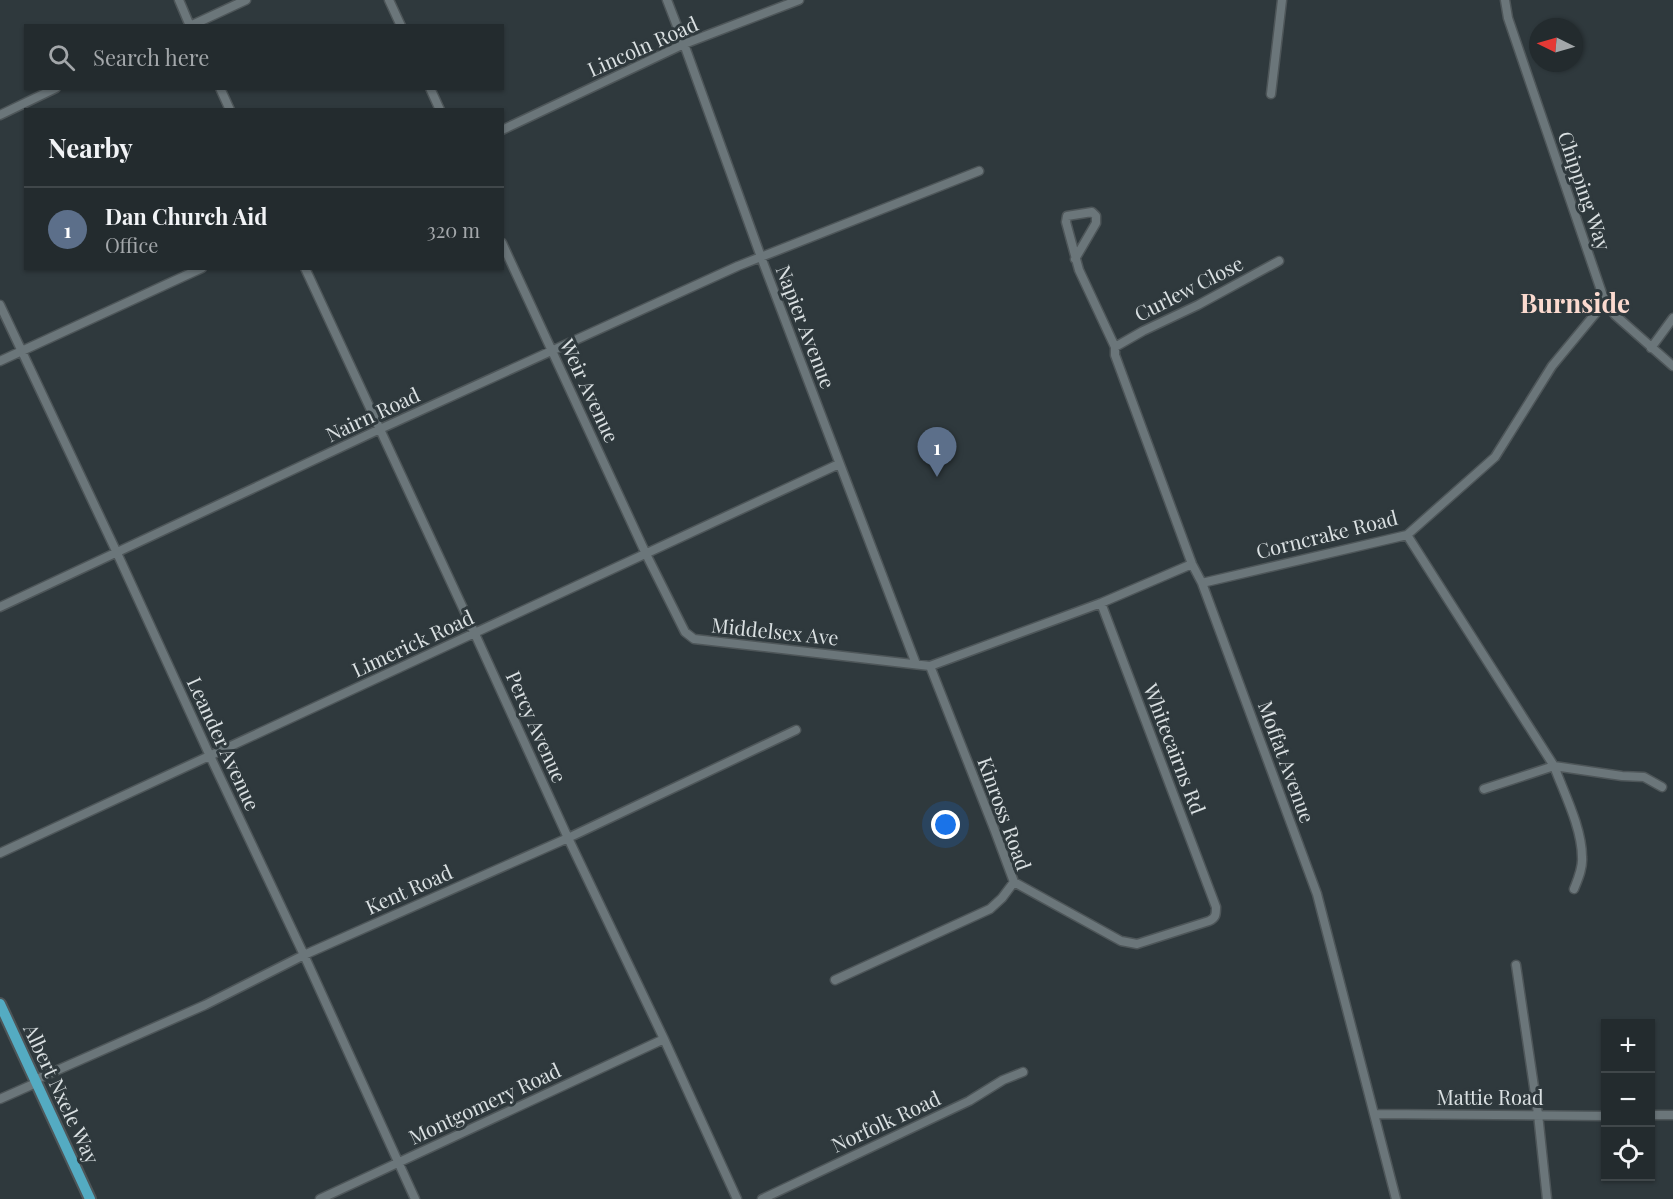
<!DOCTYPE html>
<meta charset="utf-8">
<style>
body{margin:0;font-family:"Playfair Display",serif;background:#2b3336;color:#f1f3f6}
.controls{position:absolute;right:18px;bottom:18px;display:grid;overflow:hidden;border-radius:0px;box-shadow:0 2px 4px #0004}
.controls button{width:54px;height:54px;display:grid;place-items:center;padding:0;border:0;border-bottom:2px solid #40474a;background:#232b2e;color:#f1f3f6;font:30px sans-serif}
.compass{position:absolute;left:1529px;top:18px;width:54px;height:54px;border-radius:50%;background:#232b2e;box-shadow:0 2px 4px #0004;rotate:275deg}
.you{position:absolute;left:946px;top:825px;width:21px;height:21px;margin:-15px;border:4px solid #fff;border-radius:50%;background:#1a73e8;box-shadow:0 0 0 9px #1a73e833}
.badge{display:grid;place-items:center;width:39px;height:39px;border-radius:50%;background:#ea580c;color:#fff;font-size:20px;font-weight:700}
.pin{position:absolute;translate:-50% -50px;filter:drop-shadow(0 2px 3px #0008)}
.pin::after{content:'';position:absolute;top:32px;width:21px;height:18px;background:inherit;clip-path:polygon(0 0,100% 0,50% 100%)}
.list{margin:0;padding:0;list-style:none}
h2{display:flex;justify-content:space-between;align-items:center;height:78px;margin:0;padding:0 24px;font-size:26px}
h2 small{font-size:20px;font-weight:400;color:#a3a7aa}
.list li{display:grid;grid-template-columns:39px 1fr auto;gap:18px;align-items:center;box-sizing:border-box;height:84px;padding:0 24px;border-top:2px solid #40474a}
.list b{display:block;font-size:22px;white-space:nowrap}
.list p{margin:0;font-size:20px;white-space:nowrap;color:#a3a7aa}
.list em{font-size:20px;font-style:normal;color:#a3a7aa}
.icon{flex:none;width:33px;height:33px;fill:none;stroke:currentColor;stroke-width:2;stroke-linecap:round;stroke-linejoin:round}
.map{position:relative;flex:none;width:1673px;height:1199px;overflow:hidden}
.search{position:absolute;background:#232b2e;box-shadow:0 2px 4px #0004;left:24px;top:24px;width:480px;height:66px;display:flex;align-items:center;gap:15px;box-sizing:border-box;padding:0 21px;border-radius:0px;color:#a3a7aa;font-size:22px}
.panel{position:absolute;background:#232b2e;box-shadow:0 2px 4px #0004;left:24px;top:108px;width:480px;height:162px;border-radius:0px}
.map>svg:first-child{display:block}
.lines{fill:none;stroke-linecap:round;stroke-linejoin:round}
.minor-casing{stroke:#4e5659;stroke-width:11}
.major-casing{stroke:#4e5659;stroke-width:14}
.minor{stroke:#6b767a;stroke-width:8}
.major{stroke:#54abc2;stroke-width:10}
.labels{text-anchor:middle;stroke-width:6;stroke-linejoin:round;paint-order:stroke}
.street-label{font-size:20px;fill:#dae0e2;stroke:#2f393d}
.district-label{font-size:26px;font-weight:bold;fill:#fbdacf;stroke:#2f393d}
</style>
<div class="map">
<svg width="1673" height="1199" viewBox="0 0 1673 1199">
<rect width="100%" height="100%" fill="#2f393d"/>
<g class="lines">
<!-- minor casing -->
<g class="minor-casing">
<path id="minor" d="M 179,0 L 190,26
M 389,0 L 401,26
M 667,0 L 684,44 L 761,257 L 916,664
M 1505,0 L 1508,18 L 1605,302 L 1615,315 L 1673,366
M 190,26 L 246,0
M 220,88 L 230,110
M 430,88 L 440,110
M 1271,94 L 1282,0
M 0,115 L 56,88
M 502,130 L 684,44 L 799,0
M 502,243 L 646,554 L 685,632 L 694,639 L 930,666 L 1101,603 L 1192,564
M 1075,259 L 1096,223 L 1096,216 L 1092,212 L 1067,216 L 1066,222 L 1079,270 L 1115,347 L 1115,355 L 1192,564 L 1202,583 L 1317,894 L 1396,1199
M 305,268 L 475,634 L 568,838 L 664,1039 L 737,1199
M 0,305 L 117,553 L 210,756 L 304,955 L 415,1199
M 1115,347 L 1143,331 L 1198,305 L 1279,261
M 1651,348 L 1673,318
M 0,361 L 202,268
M 1407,535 L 1554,766 L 1622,776 L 1644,777 L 1662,787
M 1202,583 L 1407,535 L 1495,457 L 1552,366 L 1605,302
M 0,607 L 380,429 L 738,266 L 979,171
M 1484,789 L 1554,766 C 1564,793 1582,828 1582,857 C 1583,868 1578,879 1574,889
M 0,853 L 839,464
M 1014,882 L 1121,941 L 1137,944 L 1209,921 C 1216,918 1216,914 1216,907 L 1101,603
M 1516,965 L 1538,1114 L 1547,1199
M 835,980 L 990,909 L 1002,898 L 1014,882 L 995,831 L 930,666
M 35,1080 L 205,1005 L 304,955 L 568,838 L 796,730
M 0,1099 L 36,1083
M 1375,1114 L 1606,1116
M 1650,1115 L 1673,1115
M 320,1199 L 664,1039
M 762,1199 L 969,1101 L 1003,1080 L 1023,1072"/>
</g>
<!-- major casing -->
<g class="major-casing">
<path id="major" d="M 0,1004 L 90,1199"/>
</g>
<!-- minor -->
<use href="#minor" class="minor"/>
<!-- major -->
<use href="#major" class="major"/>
</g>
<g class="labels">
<!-- street labels -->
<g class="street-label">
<text transform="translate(643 47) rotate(-24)" y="7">Lincoln Road</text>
<text transform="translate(1584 191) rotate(71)" y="7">Chipping Way</text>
<text transform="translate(1189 289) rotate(-27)" y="7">Curlew Close</text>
<text transform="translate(805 327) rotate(69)" y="7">Napier Avenue</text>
<text transform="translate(589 391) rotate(65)" y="7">Weir Avenue</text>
<text transform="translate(373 415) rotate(-25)" y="7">Nairn Road</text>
<text transform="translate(1327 535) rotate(-14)" y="7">Corncrake Road</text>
<text transform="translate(775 632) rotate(6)" y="7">Middelsex Ave</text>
<text transform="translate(413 644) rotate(-25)" y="7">Limerick Road</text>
<text transform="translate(536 727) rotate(66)" y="7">Percy Avenue</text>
<text transform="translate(223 744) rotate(65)" y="7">Leander Avenue</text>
<text transform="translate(1174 749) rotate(69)" y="7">Whitecairns Rd</text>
<text transform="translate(1286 762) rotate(70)" y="7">Moffat Avenue</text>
<text transform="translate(1004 814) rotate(70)" y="7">Kinross Road</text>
<text transform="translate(409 890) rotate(-24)" y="7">Kent Road</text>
<text transform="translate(61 1094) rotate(65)" y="7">Albert Nxele Way</text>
<text x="1490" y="1105">Mattie Road</text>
<text transform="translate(485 1104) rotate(-25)" y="7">Montgomery Road</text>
<text transform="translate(886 1122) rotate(-25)" y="7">Norfolk Road</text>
</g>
<!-- district labels -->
<g class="district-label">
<text x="1575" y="313">Burnside</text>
</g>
</g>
</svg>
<div class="controls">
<button>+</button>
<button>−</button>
<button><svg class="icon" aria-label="locate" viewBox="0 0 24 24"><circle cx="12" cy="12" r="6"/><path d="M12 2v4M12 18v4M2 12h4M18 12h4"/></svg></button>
</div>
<svg class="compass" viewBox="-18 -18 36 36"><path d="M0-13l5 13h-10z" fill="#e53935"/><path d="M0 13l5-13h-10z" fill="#a3a7aa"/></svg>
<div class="you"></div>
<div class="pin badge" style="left:937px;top:477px;background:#5c6f8a">1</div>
<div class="search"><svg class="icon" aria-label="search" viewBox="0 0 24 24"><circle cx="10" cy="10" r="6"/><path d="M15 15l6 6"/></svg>Search here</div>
<section class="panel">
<h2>Nearby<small></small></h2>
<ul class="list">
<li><span class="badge" style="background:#5c6f8a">1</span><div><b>Dan Church Aid</b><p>Office</p></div><em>320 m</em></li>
</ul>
</section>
</div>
